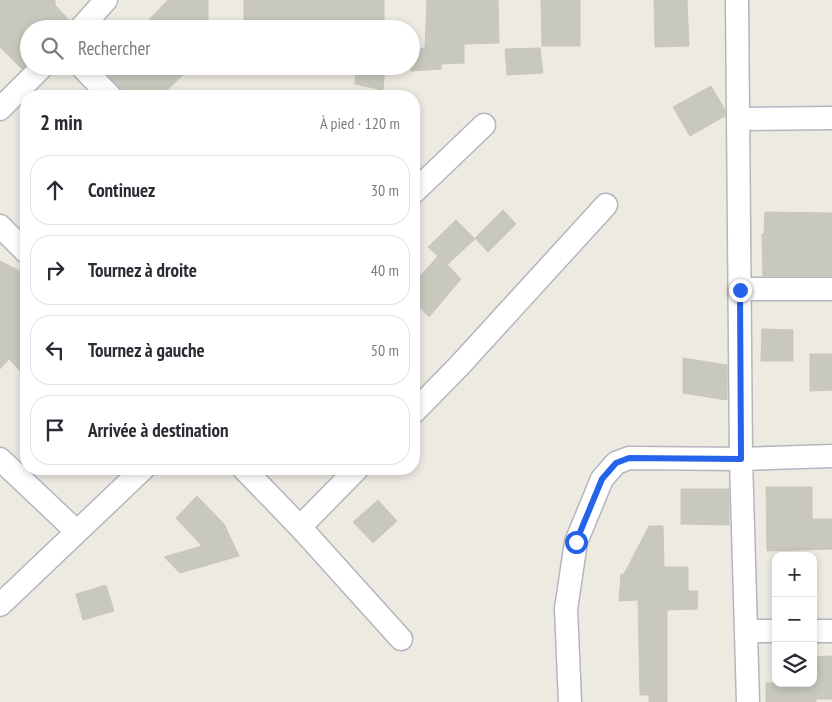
<!DOCTYPE html>
<html lang="fr">
<meta charset="utf-8">
<style>
body{margin:0;font-family:"PT Sans Narrow",sans-serif;background:#f2f2f3;color:#2b2b33}
.controls{position:absolute;right:15px;bottom:15px;display:grid;overflow:hidden;border-radius:10px;box-shadow:0 2px 8px #0003}
.controls button{width:45px;height:45px;display:grid;place-items:center;padding:0;border:0;border-bottom:1px solid #e1e1e2;background:#fff;color:#2b2b33;font:25px sans-serif}
.stop{position:absolute;width:15px;height:15px;margin:-11px;border:4px solid #2563eb;border-radius:50%;background:#fff}
.stop.end{background:#2563eb;border-color:#fff;box-shadow:0 1px 5px #0008}
.list{margin:0;padding:0;list-style:none}
h2{display:flex;justify-content:space-between;align-items:center;height:65px;margin:0;padding:0 20px;font-size:21px}
h2 small{font-size:16px;font-weight:400;color:#7c7c81}
.list li{display:grid;grid-template-columns:32px 1fr auto;gap:15px;align-items:center;box-sizing:border-box;height:70px;margin:0 10px 10px;padding:0 10px;border:1px solid #e1e1e2;border-radius:20px}
.list b{display:block;font-size:19px;white-space:nowrap}
.list em{font-size:16px;font-style:normal;color:#7c7c81}
.icon{flex:none;width:28px;height:28px;fill:none;stroke:currentColor;stroke-width:2;stroke-linecap:round;stroke-linejoin:round}
.map{position:relative;flex:none;width:832px;height:702px;overflow:hidden}
.search{position:absolute;background:#fff;box-shadow:0 2px 8px #0003;left:20px;top:20px;width:400px;height:55px;display:flex;align-items:center;gap:12px;box-sizing:border-box;padding:0 18px;border-radius:28px;color:#7c7c81;font-size:19px}
.panel{position:absolute;background:#fff;box-shadow:0 2px 8px #0003;left:20px;top:90px;width:400px;height:385px;border-radius:20px}
.map>svg:first-child{display:block}
.building{fill:#c9c8bf;stroke:#c9c6bb}
.lines{fill:none;stroke-linecap:round;stroke-linejoin:round}
.street-casing{stroke:#b5b5bf;stroke-width:25}
.street{stroke:#fff;stroke-width:22}
.route{stroke:#2563eb;stroke-width:6}
</style>
<div class="map">
<svg width="832" height="702" viewBox="0 0 832 702">
<rect width="100%" height="100%" fill="#edeae2"/>
<!-- building -->
<path class="building" d="M 0,0 L 55,0 L 55,5 L 70,21 L 67,29 L 29,29 L 29,62 L 22,69 L 0,47 Z
M 168,0 L 208,0 L 208,29 L 140,29 Z
M 244,0 L 384,0 L 384,29 L 280,27 L 280,29 L 244,29 Z
M 427,0 L 498,0 L 499,43 L 464,44 L 464,63 L 441,64 L 441,69 L 411,71 L 411,49 L 425,48 Z
M 541,0 L 580,0 L 580,46 L 542,46 Z
M 654,0 L 687,0 L 689,46 L 655,47 Z
M 540,48 L 543,73 L 507,75 L 505,49 Z
M 100,66 L 192,66 L 161,96 L 126,96 Z
M 356,66 L 385,66 L 383,90 L 355,84 Z
M 711,86 L 725,110 L 725,116 L 690,136 L 673,107 Z
M 503,210 L 516,224 L 488,252 L 475,238 Z
M 765,212 L 832,213 L 832,276 L 763,276 L 762,234 L 764,234 Z
M 456,220 L 475,239 L 448,264 L 439,256 L 461,279 L 429,317 L 414,301 L 414,283 L 438,256 L 428,247 Z
M 0,261 L 26,274 L 26,377 L 9,359 L 0,369 Z
M 762,329 L 793,330 L 793,361 L 761,361 Z
M 810,354 L 832,354 L 832,390 L 810,391 Z
M 683,358 L 727,365 L 727,400 L 683,393 Z
M 766,487 L 812,487 L 812,519 L 832,519 L 832,549 L 767,551 Z
M 681,489 L 729,489 L 729,525 L 681,524 Z
M 197,496 L 224,524 L 239,556 L 180,573 L 164,557 L 202,546 L 176,518 Z
M 378,500 L 397,521 L 373,543 L 353,522 Z
M 649,526 L 663,526 L 664,567 L 688,567 L 688,591 L 698,591 L 697,609 L 667,610 L 667,702 L 649,702 L 649,695 L 640,695 L 638,600 L 619,601 L 621,574 L 624,574 Z
M 106,585 L 114,611 L 83,620 L 76,594 Z
M 832,656 L 832,699 L 816,699 L 816,702 L 766,702 L 766,683 L 813,683 L 813,657 Z"/>
<g class="lines">
<!-- street casing -->
<g class="street-casing">
<path id="street" d="M 737,0 L 741,459 L 748,702
M 80,29 L 106,0
M 81,66 L 110,96
M 0,109 L 43,66
M 738,119 L 832,118
M 414,192 L 484,125
M 0,226 L 26,252
M 740,289 L 832,289
M 414,412 L 459,366 L 606,205
M 0,459 L 76,531
M 244,469 L 300,527 L 401,639
M 300,527 L 357,469
M 0,605 L 143,469
M 746,631 L 776,631
M 813,631 L 832,631
M 570,702 L 566,609 L 576,542 L 602,479 L 616,463 L 629,458 L 741,459 L 832,456"/>
</g>
<!-- street -->
<use href="#street" class="street"/>
</g>
<g class="lines">
<!-- route -->
<path class="route" d="M 576,542 L 602,479 L 616,463 L 629,458 L 741,459 L 740,290"/>
</g>
</svg>
<div class="controls">
<button>+</button>
<button>−</button>
<button><svg class="icon" aria-label="layers" viewBox="0 0 24 24"><path d="M12 4l9 5-9 5-9-5zM3 14l9 5 9-5"/></svg></button>
</div>
<div class="stop" style="left:576px;top:542px"></div>
<div class="stop end" style="left:740px;top:290px"></div>
<div class="search"><svg class="icon" aria-label="search" viewBox="0 0 24 24"><circle cx="10" cy="10" r="6"/><path d="M15 15l6 6"/></svg>Rechercher</div>
<section class="panel">
<h2>2 min<small>À pied · 120 m</small></h2>
<ul class="list">
<li><svg class="icon" aria-label="ahead" viewBox="0 0 24 24"><path d="M12 20V5M6 11l6-6 6 6"/></svg><div><b>Continuez</b></div><em>30 m</em></li>
<li><svg class="icon" aria-label="right" viewBox="0 0 24 24"><path d="M7 20v-9h11M14 6l5 5-5 5"/></svg><div><b>Tournez à droite</b></div><em>40 m</em></li>
<li><svg class="icon" aria-label="left" viewBox="0 0 24 24"><path d="M17 20v-9H6M10 6l-5 5 5 5"/></svg><div><b>Tournez à gauche</b></div><em>50 m</em></li>
<li><svg class="icon" aria-label="arrive" viewBox="0 0 24 24"><path d="M6 21V4h12l-3 4 3 4H6"/></svg><div><b>Arrivée à destination</b></div></li>
</ul>
</section>
</div>
